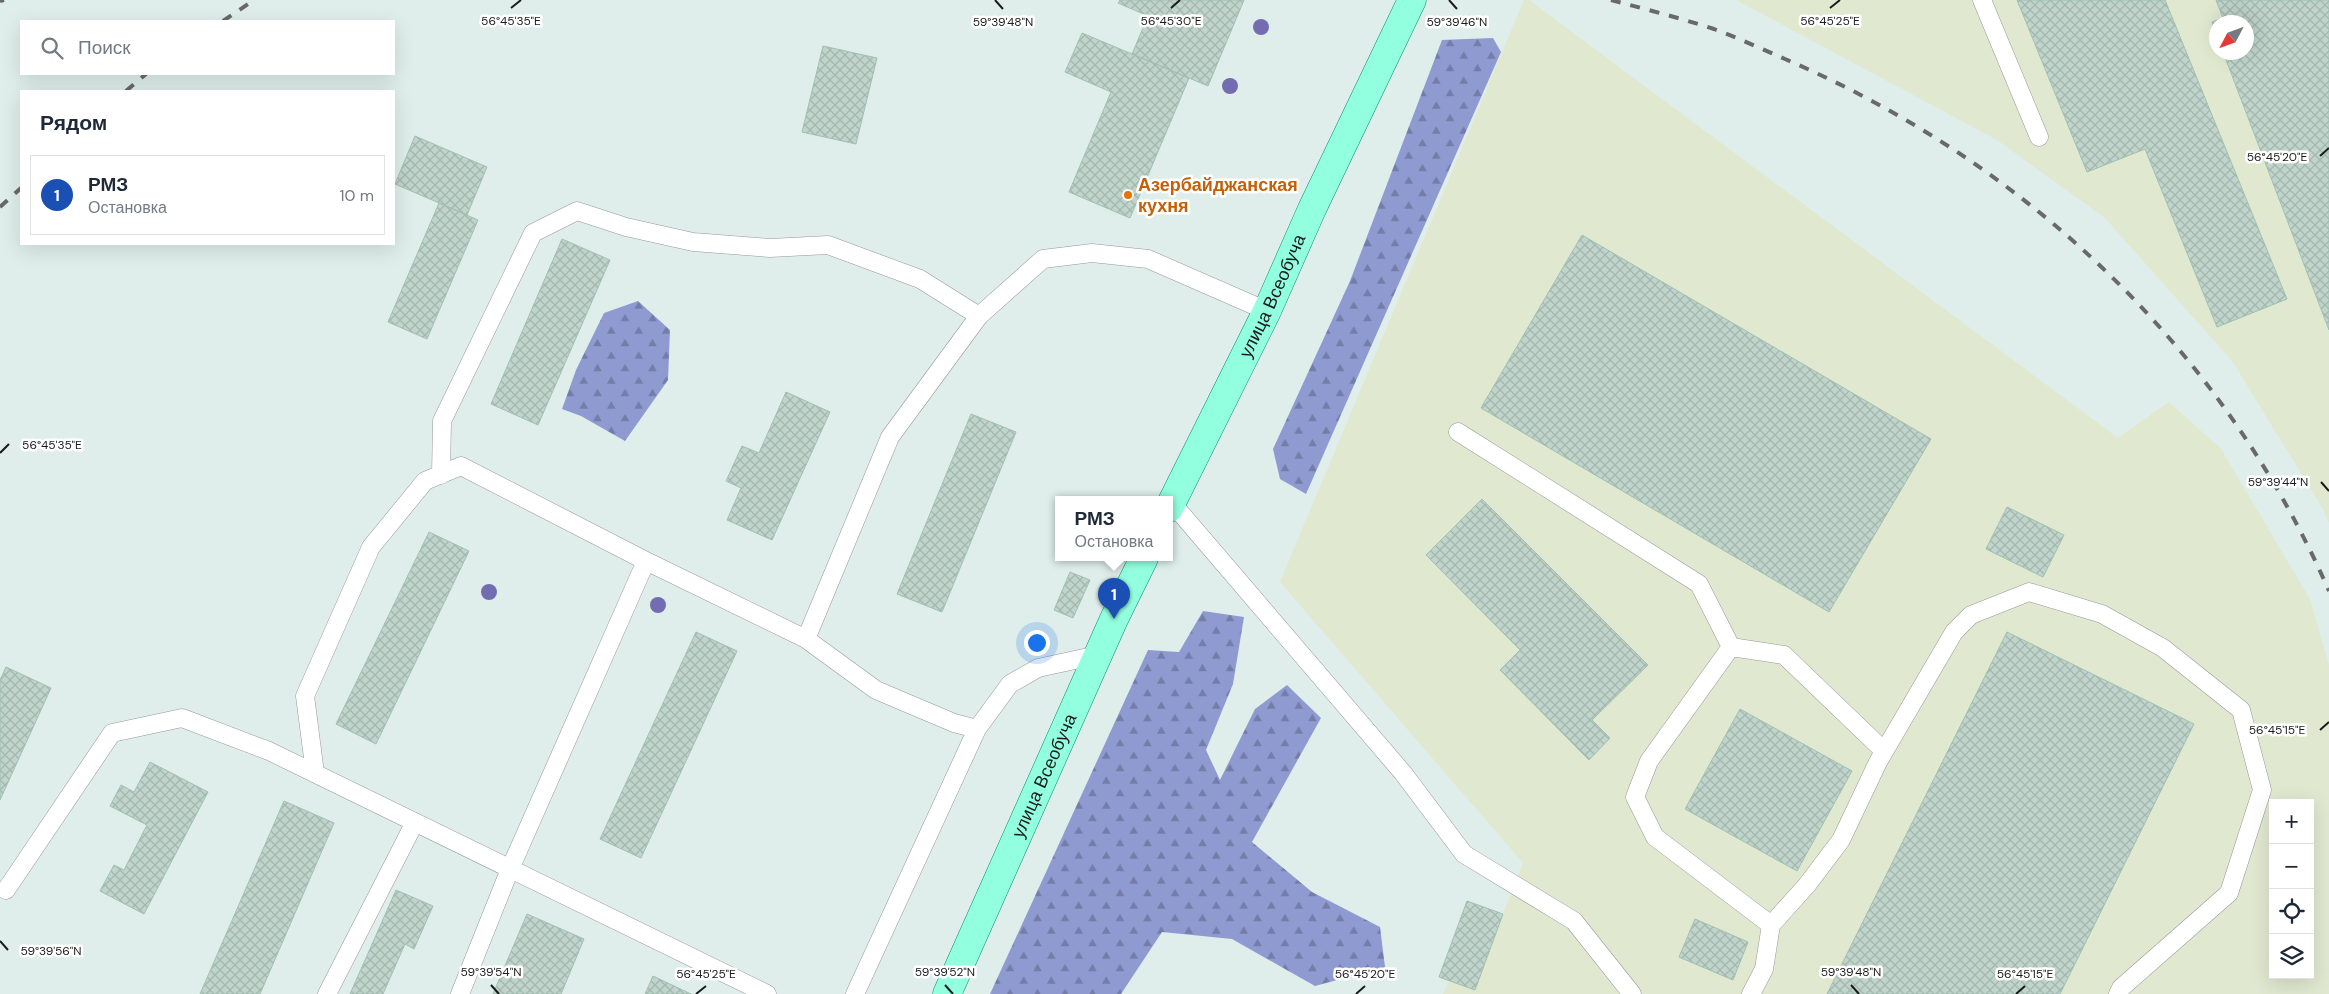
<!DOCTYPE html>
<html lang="ru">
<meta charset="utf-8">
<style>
body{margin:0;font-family:"DM Sans",sans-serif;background:#f6f6f7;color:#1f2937}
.controls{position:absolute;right:15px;bottom:15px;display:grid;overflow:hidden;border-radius:0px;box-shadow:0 5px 20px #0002}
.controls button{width:45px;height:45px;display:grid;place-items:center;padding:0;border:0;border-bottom:1px solid #e0e1e3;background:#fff;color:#1f2937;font:25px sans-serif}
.compass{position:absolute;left:2209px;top:15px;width:45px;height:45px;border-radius:50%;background:#fff;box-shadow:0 5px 20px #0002;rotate:229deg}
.you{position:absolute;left:1036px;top:642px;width:18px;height:18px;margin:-12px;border:4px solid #fff;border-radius:50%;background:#1a73e8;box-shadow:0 0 0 8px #1a73e833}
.badge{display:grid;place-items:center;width:32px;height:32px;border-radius:50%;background:#db2777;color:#fff;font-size:16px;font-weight:700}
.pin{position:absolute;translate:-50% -41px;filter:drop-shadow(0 1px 2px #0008)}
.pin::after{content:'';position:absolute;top:26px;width:18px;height:15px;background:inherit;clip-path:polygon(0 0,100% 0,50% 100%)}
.popup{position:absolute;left:1055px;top:496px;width:118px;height:65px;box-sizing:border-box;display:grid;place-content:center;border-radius:0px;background:#fff;filter:drop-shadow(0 1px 4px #0005);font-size:16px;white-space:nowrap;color:#747a83}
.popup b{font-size:19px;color:#1f2937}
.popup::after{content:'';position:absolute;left:50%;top:100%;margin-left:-10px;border:10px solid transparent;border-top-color:#fff}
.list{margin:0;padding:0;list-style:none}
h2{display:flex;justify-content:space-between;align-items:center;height:65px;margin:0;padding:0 20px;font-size:21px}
h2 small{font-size:16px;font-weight:400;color:#747a83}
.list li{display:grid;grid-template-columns:32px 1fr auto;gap:15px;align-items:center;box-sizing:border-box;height:80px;margin:0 10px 10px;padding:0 10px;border:1px solid #e0e1e3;border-radius:0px}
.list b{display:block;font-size:19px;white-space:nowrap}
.list p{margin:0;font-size:16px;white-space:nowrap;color:#747a83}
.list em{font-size:16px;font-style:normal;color:#747a83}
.icon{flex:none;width:28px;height:28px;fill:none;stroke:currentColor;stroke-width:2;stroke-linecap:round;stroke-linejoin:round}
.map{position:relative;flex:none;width:2329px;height:994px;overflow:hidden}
.search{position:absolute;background:#fff;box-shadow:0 5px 20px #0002;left:20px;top:20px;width:375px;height:55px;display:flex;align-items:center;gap:12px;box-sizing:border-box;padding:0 18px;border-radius:0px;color:#747a83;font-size:19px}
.panel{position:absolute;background:#fff;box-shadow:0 5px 20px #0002;left:20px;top:90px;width:375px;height:155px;border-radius:0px}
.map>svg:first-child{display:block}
.industrial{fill:#e0e8d0;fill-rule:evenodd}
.forest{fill:url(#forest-firs)}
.building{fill:url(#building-cross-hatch);stroke:#a0c0b2}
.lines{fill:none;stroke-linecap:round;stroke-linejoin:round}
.lane-casing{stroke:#989898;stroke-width:19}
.primary-casing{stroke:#009173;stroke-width:29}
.lane{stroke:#fff;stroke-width:18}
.primary{stroke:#92ffde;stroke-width:28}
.rail{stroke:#696969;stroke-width:4;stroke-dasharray:10 10;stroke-linecap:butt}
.tree{fill:#746cb0}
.ticks{fill:none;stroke:#1b1b1b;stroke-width:2}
.food-dot{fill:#e8710a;stroke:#fff;stroke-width:2}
.labels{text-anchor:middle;stroke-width:5;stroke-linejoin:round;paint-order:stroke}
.food-label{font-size:18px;font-weight:bold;fill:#c56008;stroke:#fff;text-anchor:start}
.street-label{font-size:18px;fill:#1b1b1b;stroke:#fff}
.ticks-label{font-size:12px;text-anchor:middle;fill:#1b1b1b;stroke:#fff;stroke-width:5;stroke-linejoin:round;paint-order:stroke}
</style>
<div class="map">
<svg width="2329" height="994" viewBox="0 0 2329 994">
<defs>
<pattern id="forest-firs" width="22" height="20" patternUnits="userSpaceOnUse" patternTransform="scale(1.25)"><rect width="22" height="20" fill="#8f9ad1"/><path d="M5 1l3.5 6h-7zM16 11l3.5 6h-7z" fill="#747da9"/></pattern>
<pattern id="building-cross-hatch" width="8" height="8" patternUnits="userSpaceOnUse" patternTransform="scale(1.25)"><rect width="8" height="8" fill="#bfd5cb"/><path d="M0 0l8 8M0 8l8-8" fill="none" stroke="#a4b6ae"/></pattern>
</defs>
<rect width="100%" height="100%" fill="#dfeeeb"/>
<!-- industrial -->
<path class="industrial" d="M 1524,0 L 1529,0 L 2118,438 L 2169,402 L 2221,449 L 2310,599 L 2329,665 L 2329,994 L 1443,994 L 1449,981 L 1439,977 L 1467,901 L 1503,914 L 1523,863 L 1280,582 ZM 2273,803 L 2310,803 L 2310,975 L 2273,975 Z
M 1736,0 L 2329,0 L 2329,523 L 2323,509 L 2232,361 L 2104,217 L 1997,140 ZM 2216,22 L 2246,22 L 2246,52 L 2216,52 Z"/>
<!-- forest -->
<path class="forest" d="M 1493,38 L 1501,52 L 1306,494 L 1280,479 L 1273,449 L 1350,281 L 1442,40 Z
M 638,301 L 670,330 L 668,380 L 625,441 L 581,416 L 562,409 L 576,370 L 604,313 Z
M 1203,611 L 1244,617 L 1233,684 L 1206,750 L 1220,780 L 1255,709 L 1287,685 L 1321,718 L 1252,842 L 1312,892 L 1380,927 L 1385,967 L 1315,986 L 1232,939 L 1162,932 L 1121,994 L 990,994 L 1148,650 L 1179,652 Z"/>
<!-- building -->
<path class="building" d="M 1120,0 L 1244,0 L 1208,86 L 1132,54 L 1148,16 L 1118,3 Z
M 2017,0 L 2165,0 L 2287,299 L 2217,327 L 2145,149 L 2087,172 Z
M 2216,0 L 2329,0 L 2329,330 L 2223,52 L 2246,52 L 2246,22 L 2216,22 L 2216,34 L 2212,22 L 2223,18 Z
M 1082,33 L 1189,78 L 1130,218 L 1069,192 L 1111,92 L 1065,72 Z
M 823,46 L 877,58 L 856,144 L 802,132 Z
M 415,136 L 487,167 L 467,215 L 395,184 Z
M 439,203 L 478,220 L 427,339 L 388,322 Z
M 1582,235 L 1931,439 L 1829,612 L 1481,408 Z
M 562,239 L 610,260 L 538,425 L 491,404 Z
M 786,392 L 830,412 L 772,540 L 727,520 L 741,488 L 726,481 L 742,446 L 759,453 Z
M 971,414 L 1016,432 L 942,612 L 897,594 Z
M 1482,499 L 1648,665 L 1592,720 L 1610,738 L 1589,760 L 1500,670 L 1520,650 L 1426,555 Z
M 2007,507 L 2064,535 L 2043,577 L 1986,549 Z
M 429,532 L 469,551 L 376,744 L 336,724 Z
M 1070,572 L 1090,580 L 1073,618 L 1054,610 Z
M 696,632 L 737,651 L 641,858 L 600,839 Z
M 2007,632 L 2194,724 L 2060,994 L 1827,994 Z
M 6,667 L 51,688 L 0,800 L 0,680 Z
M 1740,709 L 1852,771 L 1797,871 L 1685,809 Z
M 150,762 L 208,792 L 144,914 L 100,891 L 114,865 L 124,870 L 147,825 L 110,806 L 121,785 L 134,792 Z
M 284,801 L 334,823 L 260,994 L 200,994 Z
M 396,890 L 433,906 L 414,949 L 405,944 L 383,994 L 350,994 Z
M 1467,901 L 1503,914 L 1475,990 L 1439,977 Z
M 527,914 L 584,939 L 561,994 L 493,994 Z
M 1695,919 L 1748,942 L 1733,980 L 1679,957 Z
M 653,976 L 691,994 L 645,994 Z"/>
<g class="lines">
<!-- lane casing -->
<g class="lane-casing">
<path id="lane" d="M 1982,0 L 2039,137
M 1458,432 L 1699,584 L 1731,647
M 441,475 L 442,421 L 533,233 L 577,211 L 626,227 L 693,242 L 770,248 L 828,245 L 920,279 L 979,316
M 1172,503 L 1403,773 L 1464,854 L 1574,921 L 1632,994
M 806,639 L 890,437 L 979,316 L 1043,259 L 1092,253 L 1148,259 L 1267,311
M 315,773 L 305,696 L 371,547 L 425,481 L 461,466 L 646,561 L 806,639 L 876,690 L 954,723 L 977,729
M 6,890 L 112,733 L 182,718 L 269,751 L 767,994
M 1771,925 L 1655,837 L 1635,797 L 1649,761 L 1731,647 L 1784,655 L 1884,751
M 327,994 L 415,822
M 460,994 L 510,869 L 646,561
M 855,994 L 977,729 L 1010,684 L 1038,668 L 1098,655
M 1751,994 L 1764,969 L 1771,925 L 1807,885 L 1841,840 L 1878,762 L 1954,632 L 1971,615 L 2029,592 L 2102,614 L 2163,648 L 2241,710 L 2262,790 L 2229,893 L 2121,988 L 2118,994"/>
</g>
<!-- primary casing -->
<g class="primary-casing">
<g id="primary">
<path id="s1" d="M 1169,508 L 1267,311 L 1312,209 L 1412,0"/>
<path id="s2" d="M 947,994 L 1114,619 L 1144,558"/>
</g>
</g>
<!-- lane -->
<use href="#lane" class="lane"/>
<!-- primary -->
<use href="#primary" class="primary"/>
<!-- rail -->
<path class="rail" d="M 1611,0 C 1645,9 1680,18 1714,29 C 1738,38 1762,49 1785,59 C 2027,163 2223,349 2329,591
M 0,1 L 4,0
M 223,21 L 254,0
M 126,91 L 146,74
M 0,207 L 21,188"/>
</g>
<!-- trees -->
<g class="tree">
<circle cx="1261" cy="27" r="8"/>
<circle cx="1230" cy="86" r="8"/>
<circle cx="489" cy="592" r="8"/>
<circle cx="658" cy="605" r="8"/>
</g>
<!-- ticks -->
<path class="ticks" d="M 995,0 L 1003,9M 1449,0 L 1457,9M 511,8 L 521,0M 1171,8 L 1180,0M 1830,8 L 1840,0M 2320,156 L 2329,148M 0,453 L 9,444M 2321,482 L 2329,491M 2320,730 L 2329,722M 0,941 L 8,950M 491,985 L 499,994M 945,985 L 953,994M 1851,985 L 1859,994M 696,994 L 706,986M 1356,994 L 1365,986M 2016,994 L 2025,986"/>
<!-- markers -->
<circle class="food-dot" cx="1128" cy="195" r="5"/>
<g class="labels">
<!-- food labels -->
<g class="food-label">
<text x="1138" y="191">Азербайджанская<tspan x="1138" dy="21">кухня</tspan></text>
</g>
<!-- street labels -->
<g class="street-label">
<text dy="6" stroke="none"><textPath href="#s1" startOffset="236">улица Всеобуча</textPath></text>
<text dy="6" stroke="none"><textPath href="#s2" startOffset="239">улица Всеобуча</textPath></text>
</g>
</g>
<g class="ticks-label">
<text x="511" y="25">56°45'35"E</text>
<text x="1171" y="25">56°45'30"E</text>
<text x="1830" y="25">56°45'25"E</text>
<text x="1003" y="26">59°39'48"N</text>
<text x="1457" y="26">59°39'46"N</text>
<text x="2277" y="161">56°45'20"E</text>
<text x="52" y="449">56°45'35"E</text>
<text x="2278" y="486">59°39'44"N</text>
<text x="2277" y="734">56°45'15"E</text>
<text x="51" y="955">59°39'56"N</text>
<text x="491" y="976">59°39'54"N</text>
<text x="945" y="976">59°39'52"N</text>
<text x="1851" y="976">59°39'48"N</text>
<text x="706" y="978">56°45'25"E</text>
<text x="1365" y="978">56°45'20"E</text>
<text x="2025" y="978">56°45'15"E</text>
</g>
</svg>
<div class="controls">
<button>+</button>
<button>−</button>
<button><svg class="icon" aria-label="locate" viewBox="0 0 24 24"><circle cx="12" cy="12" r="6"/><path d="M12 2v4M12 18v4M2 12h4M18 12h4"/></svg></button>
<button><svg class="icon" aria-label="layers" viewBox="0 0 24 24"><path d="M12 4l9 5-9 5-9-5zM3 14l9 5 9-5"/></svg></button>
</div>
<svg class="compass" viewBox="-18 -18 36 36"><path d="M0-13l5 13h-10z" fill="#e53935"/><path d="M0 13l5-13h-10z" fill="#747a83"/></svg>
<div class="you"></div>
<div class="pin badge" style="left:1114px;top:619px;background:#1a4fb4">1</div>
<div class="popup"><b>РМЗ</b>Остановка</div>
<div class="search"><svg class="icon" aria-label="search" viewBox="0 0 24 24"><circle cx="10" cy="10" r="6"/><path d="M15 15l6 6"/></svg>Поиск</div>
<section class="panel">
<h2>Рядом<small></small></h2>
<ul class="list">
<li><span class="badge" style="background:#1a4fb4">1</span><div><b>РМЗ</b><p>Остановка</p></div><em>10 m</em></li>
</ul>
</section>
</div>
